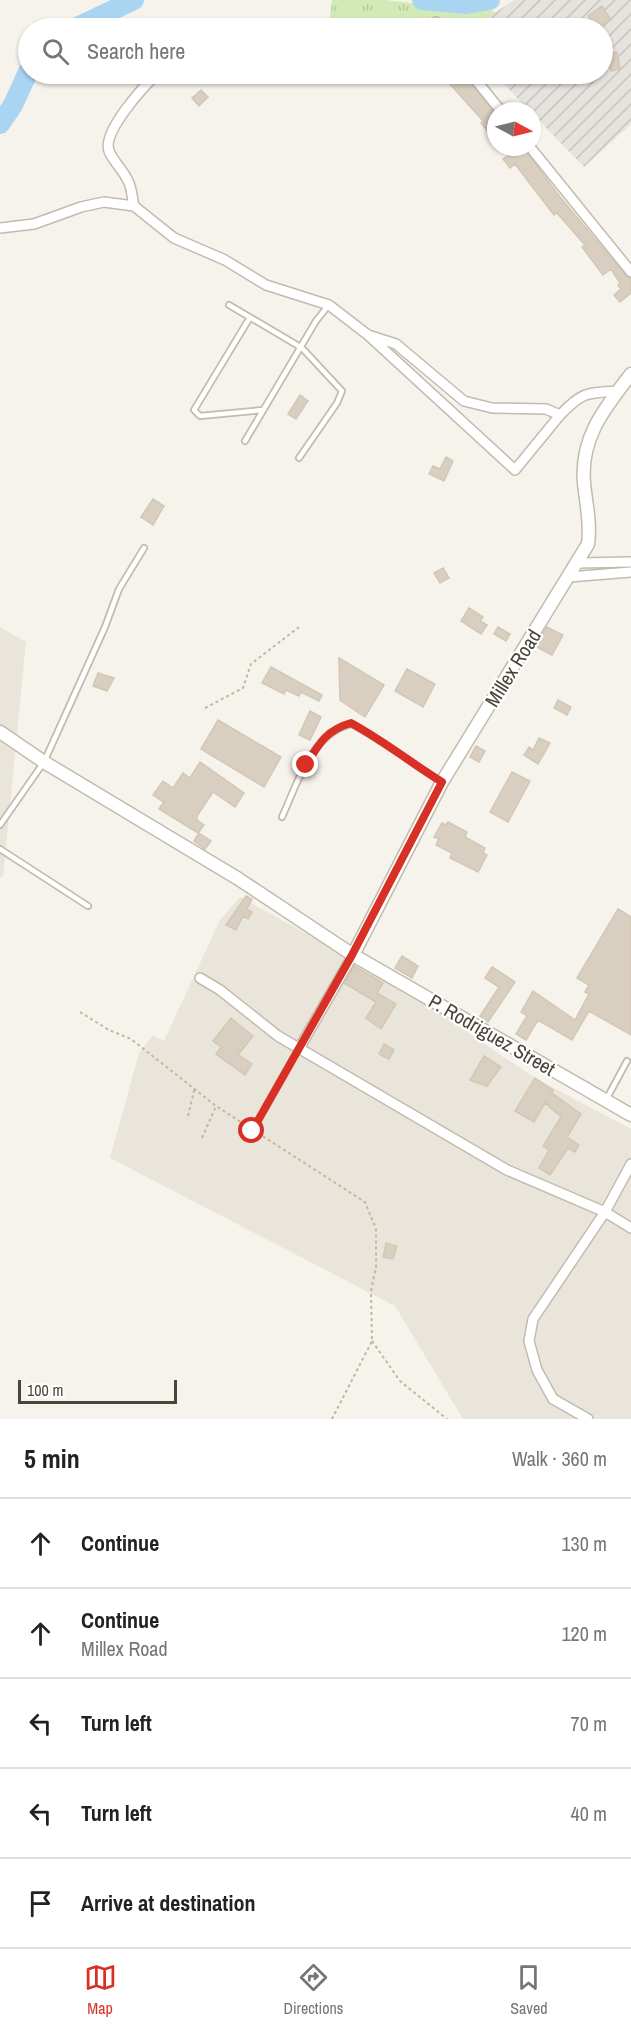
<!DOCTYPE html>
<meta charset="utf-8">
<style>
body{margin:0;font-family:"Archivo Narrow",sans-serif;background:#f2f2f2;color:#222}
.compass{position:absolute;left:487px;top:102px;width:54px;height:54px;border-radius:50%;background:#fff;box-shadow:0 2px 4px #0004;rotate:97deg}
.scale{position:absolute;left:18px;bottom:15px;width:159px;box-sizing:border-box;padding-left:6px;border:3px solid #4b4439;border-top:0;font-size:16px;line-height:21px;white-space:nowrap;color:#4b4439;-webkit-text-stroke:4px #fff;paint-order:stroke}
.stop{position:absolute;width:18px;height:18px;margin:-14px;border:4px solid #d93025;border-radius:50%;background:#fff}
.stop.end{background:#d93025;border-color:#fff;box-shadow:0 2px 6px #0008}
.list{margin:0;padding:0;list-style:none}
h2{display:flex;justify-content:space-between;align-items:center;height:78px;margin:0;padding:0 24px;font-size:26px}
h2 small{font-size:20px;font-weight:400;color:#767676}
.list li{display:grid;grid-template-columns:39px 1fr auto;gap:18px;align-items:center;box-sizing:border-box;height:90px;padding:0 24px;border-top:2px solid #e0e0e0}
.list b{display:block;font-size:22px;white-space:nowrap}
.list p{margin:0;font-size:20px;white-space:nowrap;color:#767676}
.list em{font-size:20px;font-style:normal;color:#767676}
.icon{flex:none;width:33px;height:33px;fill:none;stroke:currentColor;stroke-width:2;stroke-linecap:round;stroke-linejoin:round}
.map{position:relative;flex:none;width:631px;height:1419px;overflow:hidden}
.search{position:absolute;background:#fff;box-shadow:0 2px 4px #0004;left:18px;right:18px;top:18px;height:66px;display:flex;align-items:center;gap:15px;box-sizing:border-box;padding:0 21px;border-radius:33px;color:#767676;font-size:22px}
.sheet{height:528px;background:#fff}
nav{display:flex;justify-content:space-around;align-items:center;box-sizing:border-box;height:84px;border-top:2px solid #e0e0e0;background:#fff;font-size:16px;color:#767676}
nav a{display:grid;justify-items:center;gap:3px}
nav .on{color:#d93025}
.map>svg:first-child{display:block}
.residential{fill:#eae5da}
.industrial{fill:url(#industrial-furrows)}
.grass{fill:url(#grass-tufts)}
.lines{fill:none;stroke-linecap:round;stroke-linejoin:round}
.river{stroke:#a9d4f2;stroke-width:20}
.building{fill:#d8cfc1;stroke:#d3c7b4;stroke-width:1.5}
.service-casing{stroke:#c2bbae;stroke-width:8}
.minor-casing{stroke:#c2bbae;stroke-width:12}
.tertiary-casing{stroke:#c2bbae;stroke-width:15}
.path{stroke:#c4b79f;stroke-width:2;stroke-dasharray:3 3;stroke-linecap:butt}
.service{stroke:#fff;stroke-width:4.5}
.minor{stroke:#fff;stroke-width:9}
.tertiary{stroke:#fff;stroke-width:12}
.route{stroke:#d93025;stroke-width:8}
.labels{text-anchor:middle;stroke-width:4.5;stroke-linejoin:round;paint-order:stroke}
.street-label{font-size:20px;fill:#4b4439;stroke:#fff}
</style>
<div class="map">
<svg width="631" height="1419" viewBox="0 0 631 1419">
<defs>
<pattern id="industrial-furrows" width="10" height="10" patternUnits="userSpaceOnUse" patternTransform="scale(1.5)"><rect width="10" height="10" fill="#e6e2dd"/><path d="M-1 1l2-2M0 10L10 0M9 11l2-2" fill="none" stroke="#c7c3be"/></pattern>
<pattern id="grass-tufts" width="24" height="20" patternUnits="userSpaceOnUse" patternTransform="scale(1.5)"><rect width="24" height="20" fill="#d2eab5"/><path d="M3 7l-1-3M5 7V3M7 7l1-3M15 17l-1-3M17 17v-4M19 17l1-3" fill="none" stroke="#b6ca9c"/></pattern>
</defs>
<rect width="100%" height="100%" fill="#f6f3ec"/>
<!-- residential -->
<path class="residential" d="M 0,627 L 26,642 L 3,876 L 0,878 Z
M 240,897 L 392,981 L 535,1078 L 631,1129 L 631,1419 L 463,1419 L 395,1306 L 110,1158 L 139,1053 L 153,1035 L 164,1041 L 220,920 Z"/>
<!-- industrial -->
<path class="industrial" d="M 514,0 L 631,0 L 631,124 L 584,167 L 494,74 L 602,74 L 602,28 L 472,28 Z"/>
<!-- grass -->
<path class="grass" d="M 332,0 L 385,0 L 471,10 L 488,8 L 496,13 L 472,28 L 442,28 L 438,17 L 420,18 L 410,28 L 329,28 Z"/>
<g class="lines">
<!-- river -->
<path class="river" d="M 422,0 L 466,4 L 490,0
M 75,28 L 134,0
M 0,124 L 13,105 L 28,72"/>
</g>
<!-- building -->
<path class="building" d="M 602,6 L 611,20 L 597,28 L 588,16 Z
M 421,18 L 424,21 L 429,18 L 432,28 L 412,28 L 416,26 L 413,22 Z
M 617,52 L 620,69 L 611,71 L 607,53 Z
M 441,74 L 464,74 L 496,115 L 496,141 L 481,123 L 483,121 Z
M 201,90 L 208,97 L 199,106 L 192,98 Z
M 500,147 L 523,147 L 560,197 L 626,276 L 631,279 L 631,293 L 620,302 L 614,295 L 621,289 L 618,285 L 620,283 L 611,269 L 603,275 L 582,247 L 585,245 L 557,213 L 554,215 L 515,164 L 510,168 L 503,159 L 508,156 Z
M 300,395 L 308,401 L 296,419 L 288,414 Z
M 446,457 L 453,461 L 444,481 L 429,474 L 433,466 L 440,469 Z
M 153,499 L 164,506 L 153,525 L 141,517 Z
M 443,568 L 449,578 L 440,583 L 434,573 Z
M 469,608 L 483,617 L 480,621 L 487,625 L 481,634 L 461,621 Z
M 498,627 L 510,634 L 506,641 L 494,634 Z
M 547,627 L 563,635 L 552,655 L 535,646 Z
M 339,658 L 384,685 L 365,717 L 340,700 Z
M 271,667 L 322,695 L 319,701 L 301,692 L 299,696 L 286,690 L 284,694 L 262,683 Z
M 407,669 L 435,684 L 423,707 L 395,691 Z
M 98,673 L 114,678 L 107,691 L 93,686 Z
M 558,700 L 571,707 L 567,715 L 554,708 Z
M 310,711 L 321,717 L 310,740 L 299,735 Z
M 218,720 L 281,757 L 264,787 L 201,749 Z
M 539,738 L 550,743 L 538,764 L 524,755 L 529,747 L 533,750 Z
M 476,746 L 485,751 L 479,762 L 470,757 Z
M 200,762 L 244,793 L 235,807 L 213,792 L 197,816 L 197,820 L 204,825 L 198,833 L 159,809 L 164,802 L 153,795 L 163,781 L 173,788 L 183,773 L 190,778 Z
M 512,772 L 530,781 L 508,822 L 490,812 Z
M 448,822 L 467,832 L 465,837 L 485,848 L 483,853 L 487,855 L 478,872 L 450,858 L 452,853 L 436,845 L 439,839 L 434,837 L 442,823 L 446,825 Z
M 199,833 L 211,841 L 205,849 L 194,841 Z
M 246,896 L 252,899 L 247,909 L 252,912 L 248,919 L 243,916 L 236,930 L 226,925 Z
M 618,909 L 631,917 L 631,1035 L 589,1011 L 572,1040 L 538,1020 L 526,1040 L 516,1034 L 527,1016 L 521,1012 L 533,991 L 575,1020 L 589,994 L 585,992 L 589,985 L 577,978 Z
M 402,956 L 418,966 L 412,978 L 395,968 Z
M 354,966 L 383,983 L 377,993 L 396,1004 L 381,1029 L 366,1018 L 376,1002 L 344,983 Z
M 492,967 L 515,982 L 488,1022 L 480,1016 L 499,987 L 485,978 Z
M 231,1018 L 253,1036 L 238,1055 L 252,1064 L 245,1075 L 216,1054 L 221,1047 L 213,1041 Z
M 384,1044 L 394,1050 L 389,1059 L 379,1054 Z
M 484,1056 L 501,1067 L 487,1086 L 470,1080 Z
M 535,1078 L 553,1090 L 552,1093 L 581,1114 L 567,1137 L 579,1145 L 575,1152 L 568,1148 L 550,1175 L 539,1168 L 549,1150 L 543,1146 L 561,1117 L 545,1103 L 534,1122 L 515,1111 Z
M 386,1243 L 397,1246 L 393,1259 L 383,1257 Z"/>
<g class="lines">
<!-- service casing -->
<g class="service-casing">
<path id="service" d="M 229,305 L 302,348 L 342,391 L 337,403 L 299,458
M 249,319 L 194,410 L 200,416 L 263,410
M 245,441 L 316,321 L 328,306
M 282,817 C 298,782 311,734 351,724 C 383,740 410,762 440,781
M 0,825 L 44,762 L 105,627 L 119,589 L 144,548
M 0,849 L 88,906
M 606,1100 L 627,1061"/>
</g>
<!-- minor casing -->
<g class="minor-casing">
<path id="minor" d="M 436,22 L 440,28
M 471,74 L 501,111
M 530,147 L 631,272
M 134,206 C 132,198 132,186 127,179 C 122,169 113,161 109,151 C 102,132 143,87 157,74
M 0,228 L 34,224 L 81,207 L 104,202 L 134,206 L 174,238 L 225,260 L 266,285 L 329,305 L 368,335 L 396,344 L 464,401 L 492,408 L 546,409 L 560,415 L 515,470 L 368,335
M 560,415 C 583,391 587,393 619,391
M 578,563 L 631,562
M 569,577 L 631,572
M 200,978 L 220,990 L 278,1036 L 507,1170 L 605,1212 L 631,1228
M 300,1047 L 353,955
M 588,1419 L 553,1399 L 537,1370 L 529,1341 L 533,1319 L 605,1212 L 631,1164"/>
</g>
<!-- tertiary casing -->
<g class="tertiary-casing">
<path id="tertiary" d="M 0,732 L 44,762 L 237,878 L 353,955 L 631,1115
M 353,955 L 442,782 L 588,544 C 591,523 586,504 584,483 C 580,437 605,408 631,374"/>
</g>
<!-- path -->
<path class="path" d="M 205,708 L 243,688 L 251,664 L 299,627
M 80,1012 L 109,1030 L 131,1039 L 216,1106 L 365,1202 L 376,1229 L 376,1267 L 371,1291 L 372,1341 L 332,1419
M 188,1116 L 195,1087
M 252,1131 L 294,1058
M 202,1138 L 216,1106
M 372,1341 L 400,1381 L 447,1419"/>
<!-- service -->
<use href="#service" class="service"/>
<!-- minor -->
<use href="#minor" class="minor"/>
<!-- tertiary -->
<use href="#tertiary" class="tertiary"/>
</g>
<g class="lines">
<!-- route -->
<path class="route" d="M 252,1131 L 352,955 L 442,782 C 411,763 384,741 351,723 C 326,730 319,744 306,765"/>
</g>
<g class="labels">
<!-- street labels -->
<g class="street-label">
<text transform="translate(513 668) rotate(-58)" y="7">Millex Road</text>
<text transform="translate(492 1035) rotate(30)" y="7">P. Rodriguez Street</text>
</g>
</g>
</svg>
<svg class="compass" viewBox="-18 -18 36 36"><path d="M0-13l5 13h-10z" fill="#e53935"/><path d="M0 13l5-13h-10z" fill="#767676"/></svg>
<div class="scale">100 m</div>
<div class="stop" style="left:252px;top:1131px"></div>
<div class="stop end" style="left:306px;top:765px"></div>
<div class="search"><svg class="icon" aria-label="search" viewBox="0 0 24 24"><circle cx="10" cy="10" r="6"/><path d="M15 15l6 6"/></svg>Search here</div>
</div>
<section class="sheet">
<h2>5 min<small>Walk · 360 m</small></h2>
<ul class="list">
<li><svg class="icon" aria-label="ahead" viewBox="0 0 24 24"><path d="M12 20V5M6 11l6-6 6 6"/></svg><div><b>Continue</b></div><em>130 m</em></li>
<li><svg class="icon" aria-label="ahead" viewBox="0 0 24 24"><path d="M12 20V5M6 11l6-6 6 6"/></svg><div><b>Continue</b><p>Millex Road</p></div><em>120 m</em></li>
<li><svg class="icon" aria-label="left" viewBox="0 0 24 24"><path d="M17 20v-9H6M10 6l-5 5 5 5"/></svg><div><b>Turn left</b></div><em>70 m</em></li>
<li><svg class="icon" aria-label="left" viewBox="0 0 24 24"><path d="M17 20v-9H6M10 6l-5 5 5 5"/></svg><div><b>Turn left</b></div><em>40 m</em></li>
<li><svg class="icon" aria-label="arrive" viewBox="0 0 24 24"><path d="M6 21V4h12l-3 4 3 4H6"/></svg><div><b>Arrive at destination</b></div></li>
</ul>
</section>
<nav>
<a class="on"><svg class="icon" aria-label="map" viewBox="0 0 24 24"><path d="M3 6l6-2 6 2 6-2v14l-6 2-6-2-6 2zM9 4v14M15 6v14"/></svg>Map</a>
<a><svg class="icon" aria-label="directions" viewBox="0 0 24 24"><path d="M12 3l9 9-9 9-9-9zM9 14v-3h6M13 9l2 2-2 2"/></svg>Directions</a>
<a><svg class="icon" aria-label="saved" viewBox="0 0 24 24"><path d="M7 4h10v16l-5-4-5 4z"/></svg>Saved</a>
</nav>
